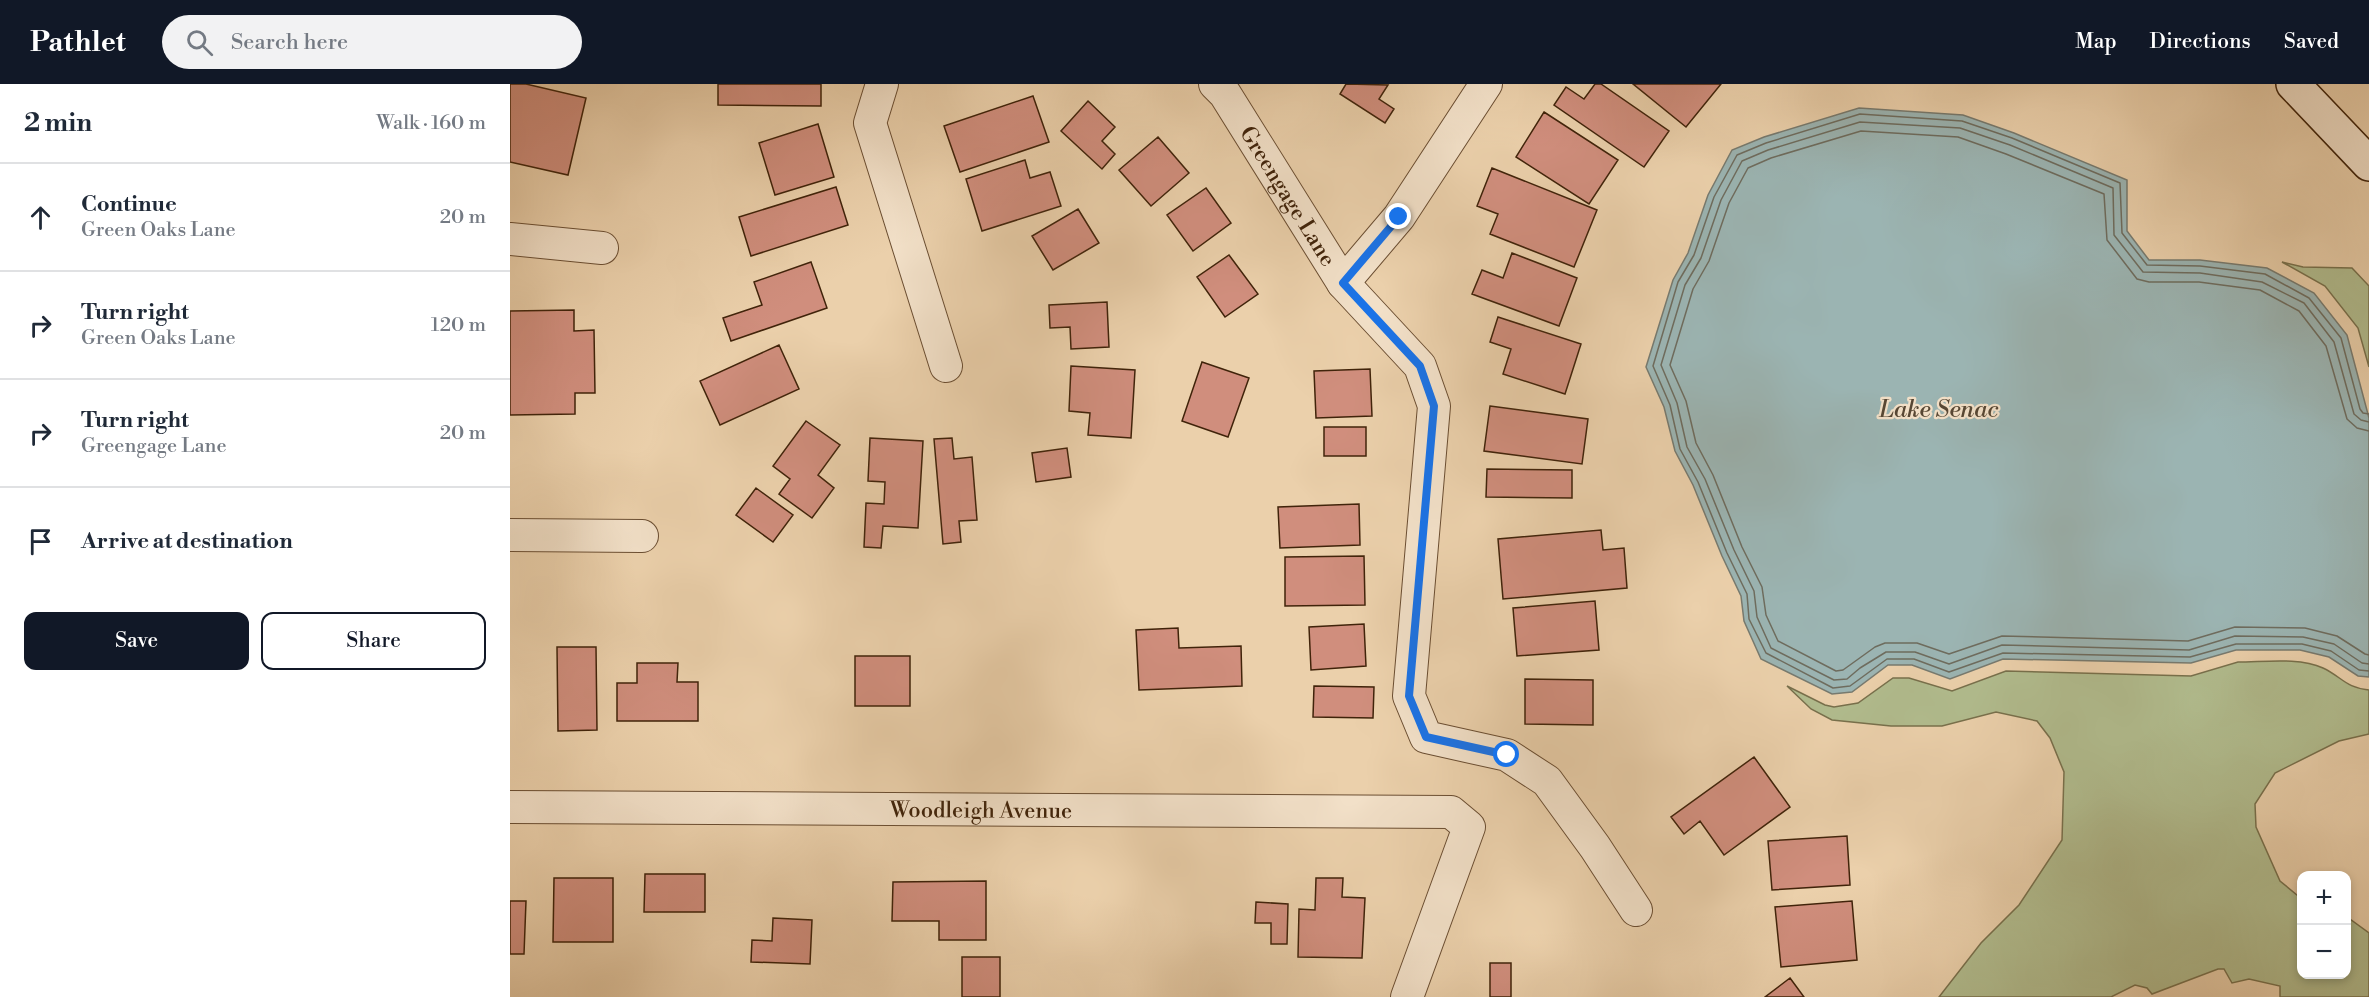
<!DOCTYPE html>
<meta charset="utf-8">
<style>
body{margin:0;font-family:"Libre Bodoni",serif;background:#f2f2f3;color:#1f2937}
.controls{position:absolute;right:18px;bottom:18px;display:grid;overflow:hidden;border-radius:12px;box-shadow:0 3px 9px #0003}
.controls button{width:54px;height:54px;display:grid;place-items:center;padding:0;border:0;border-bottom:2px solid #e0e1e3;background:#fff;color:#1f2937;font:30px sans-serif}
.stop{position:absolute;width:18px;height:18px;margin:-14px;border:4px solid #1a73e8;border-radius:50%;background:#fff}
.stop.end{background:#1a73e8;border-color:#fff;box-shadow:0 2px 6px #0008}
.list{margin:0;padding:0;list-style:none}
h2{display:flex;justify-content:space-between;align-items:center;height:78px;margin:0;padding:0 24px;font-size:26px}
h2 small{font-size:20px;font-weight:400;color:#747a83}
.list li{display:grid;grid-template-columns:39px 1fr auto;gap:18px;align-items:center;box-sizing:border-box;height:108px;padding:0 24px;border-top:2px solid #e0e1e3}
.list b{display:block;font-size:22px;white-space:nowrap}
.list p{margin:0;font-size:20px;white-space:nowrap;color:#747a83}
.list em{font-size:20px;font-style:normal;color:#747a83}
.actions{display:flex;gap:12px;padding:18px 24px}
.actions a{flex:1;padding:14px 0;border:2px solid #111827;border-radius:12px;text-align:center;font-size:21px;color:#111827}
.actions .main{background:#111827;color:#fff}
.icon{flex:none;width:33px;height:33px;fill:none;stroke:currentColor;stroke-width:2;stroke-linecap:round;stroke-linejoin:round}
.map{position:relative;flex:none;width:1859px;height:913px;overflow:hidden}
header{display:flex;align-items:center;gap:36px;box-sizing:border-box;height:84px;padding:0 30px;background:#111827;color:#fff}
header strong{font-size:28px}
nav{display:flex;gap:33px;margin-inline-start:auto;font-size:21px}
.search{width:420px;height:54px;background:#f2f2f3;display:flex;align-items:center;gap:15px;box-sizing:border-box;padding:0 21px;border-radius:33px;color:#747a83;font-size:22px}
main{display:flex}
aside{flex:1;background:#fff}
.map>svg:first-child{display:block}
.green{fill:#b1bc8e;stroke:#78704c;stroke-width:1.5}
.water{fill:#9bb4b2;stroke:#777a6f;stroke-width:1.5}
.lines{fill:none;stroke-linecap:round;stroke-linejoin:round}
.shore{stroke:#6e6c5e;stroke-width:1.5}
.building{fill:#d08e7d;stroke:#40230a;stroke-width:1.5}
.street-casing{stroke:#6b4e32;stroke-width:34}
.secondary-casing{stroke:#40230a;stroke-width:36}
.street{stroke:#f2e0c8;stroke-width:32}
.secondary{stroke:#f2e0c8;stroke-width:33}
.route{stroke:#1a73e8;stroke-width:8}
.labels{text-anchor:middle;stroke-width:4.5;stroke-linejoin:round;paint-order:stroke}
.street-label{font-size:22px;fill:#40230a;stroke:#f2e0c8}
.water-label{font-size:24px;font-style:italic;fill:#574734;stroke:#f2e0c8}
</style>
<header>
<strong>Pathlet</strong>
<div class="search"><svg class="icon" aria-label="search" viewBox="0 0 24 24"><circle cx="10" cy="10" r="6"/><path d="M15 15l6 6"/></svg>Search here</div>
<nav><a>Map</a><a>Directions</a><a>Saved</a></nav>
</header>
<main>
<aside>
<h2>2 min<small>Walk · 160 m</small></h2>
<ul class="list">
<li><svg class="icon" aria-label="ahead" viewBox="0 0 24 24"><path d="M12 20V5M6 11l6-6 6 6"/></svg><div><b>Continue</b><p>Green Oaks Lane</p></div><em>20 m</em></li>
<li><svg class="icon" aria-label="right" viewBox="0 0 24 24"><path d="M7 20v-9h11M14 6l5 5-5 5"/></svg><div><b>Turn right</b><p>Green Oaks Lane</p></div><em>120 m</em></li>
<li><svg class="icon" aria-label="right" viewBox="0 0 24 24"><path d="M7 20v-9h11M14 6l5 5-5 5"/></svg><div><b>Turn right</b><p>Greengage Lane</p></div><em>20 m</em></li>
<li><svg class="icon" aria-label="arrive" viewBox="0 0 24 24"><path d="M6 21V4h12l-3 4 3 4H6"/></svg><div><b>Arrive at destination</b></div></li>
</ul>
<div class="actions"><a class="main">Save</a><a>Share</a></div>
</aside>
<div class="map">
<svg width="1859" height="913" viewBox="0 0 1859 913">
<rect width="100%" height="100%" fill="#ebd0ab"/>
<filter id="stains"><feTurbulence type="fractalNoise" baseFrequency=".00333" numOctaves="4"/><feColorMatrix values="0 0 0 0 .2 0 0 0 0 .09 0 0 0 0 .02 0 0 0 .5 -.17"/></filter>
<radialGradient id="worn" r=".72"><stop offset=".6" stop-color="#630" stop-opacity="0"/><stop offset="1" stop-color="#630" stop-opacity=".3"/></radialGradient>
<!-- green -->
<path class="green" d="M 1772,178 L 1793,183 L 1842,184 L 1859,202 L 1859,283 L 1848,244 L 1815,202 Z
M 1728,578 C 1754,578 1789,573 1813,584 C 1832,593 1836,604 1859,606 L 1859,650 L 1829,657 L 1765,689 L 1745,720 L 1746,743 L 1770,797 L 1787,811 L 1791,812 L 1792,890 L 1836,890 L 1837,833 L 1859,849 L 1859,913 L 1770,913 L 1770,902 L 1739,895 L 1722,899 L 1714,885 L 1708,885 L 1642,910 L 1637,904 L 1625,901 L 1601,913 L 1429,913 L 1471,859 L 1509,821 L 1552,756 L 1554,688 L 1540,654 L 1527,637 L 1486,628 L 1432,642 L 1381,642 L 1322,636 L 1301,625 L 1277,602 L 1315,621 L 1324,623 L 1348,619 L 1383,594 L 1399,594 L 1442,607 L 1496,587 L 1681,592 Z"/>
<!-- water -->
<path class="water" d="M 1349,24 L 1453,31 L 1504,49 L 1617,96 L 1617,147 L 1639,176 L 1690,176 L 1757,184 L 1804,209 L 1837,251 L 1859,334 L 1859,593 L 1848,592 L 1819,573 L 1790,566 L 1726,566 L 1681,579 L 1493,575 L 1440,595 L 1402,581 L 1378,581 L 1342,608 L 1322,610 L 1251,575 L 1234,537 L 1231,512 L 1212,472 L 1183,401 L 1165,367 L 1154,323 L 1136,283 L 1163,196 L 1178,169 L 1198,111 L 1222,66 L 1254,53 Z"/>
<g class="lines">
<!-- shore -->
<path class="shore" d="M 1859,330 L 1853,329 L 1850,325 L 1831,254 L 1799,214 L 1755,190 L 1690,182 L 1637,181 L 1612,149 L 1610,99 L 1502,54 L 1452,37 L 1350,30 L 1256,59 L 1227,71 L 1204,113 L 1184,171 L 1168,198 L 1143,282 L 1160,321 L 1170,365 L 1188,398 L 1217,469 L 1237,510 L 1239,535 L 1256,569 L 1323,604 L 1340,602 L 1377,575 L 1404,575 L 1439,588 L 1493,569 L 1680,573 L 1726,560 L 1792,560 L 1821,567 L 1849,586 L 1859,587
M 1859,338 L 1851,336 L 1844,330 L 1824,258 L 1794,219 L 1752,198 L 1690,189 L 1633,188 L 1604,151 L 1603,104 L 1500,61 L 1450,44 L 1350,38 L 1258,66 L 1232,77 L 1211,116 L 1191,174 L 1175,201 L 1151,281 L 1167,319 L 1177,363 L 1195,395 L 1224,466 L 1244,507 L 1247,533 L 1261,564 L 1324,596 L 1337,595 L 1350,584 L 1376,568 L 1405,568 L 1439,580 L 1492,561 L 1679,566 L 1725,552 L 1793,553 L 1824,560 L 1852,579 L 1859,580
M 1859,347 L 1847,344 L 1837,335 L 1816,262 L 1789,227 L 1750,206 L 1689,198 L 1639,198 L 1627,195 L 1597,156 L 1594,110 L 1496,70 L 1448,53 L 1351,47 L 1261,74 L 1238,84 L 1219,119 L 1199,177 L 1183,205 L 1160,281 L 1176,317 L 1186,359 L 1203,391 L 1232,463 L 1252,503 L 1256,531 L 1268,557 L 1326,587 L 1333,586 L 1365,563 L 1375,559 L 1407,559 L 1439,570 L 1492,552 L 1678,557 L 1725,543 L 1795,544 L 1827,552 L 1855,570 L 1859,571"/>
</g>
<!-- building -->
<path class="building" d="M 0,0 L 16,0 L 76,14 L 58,91 L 0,78 Z
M 208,0 L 311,0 L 311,22 L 208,21 Z
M 836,0 L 878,1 L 869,15 L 884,25 L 875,39 L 830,10 Z
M 1085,0 L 1091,0 L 1159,47 L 1134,83 L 1044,21 L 1056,3 L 1074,15 Z
M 1123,0 L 1211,0 L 1176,43 Z
M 523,12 L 539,58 L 450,88 L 434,42 Z
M 578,17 L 605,43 L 592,57 L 605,70 L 592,85 L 551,47 Z
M 1034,28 L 1108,76 L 1079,120 L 1006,73 Z
M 308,40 L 324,93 L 265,111 L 249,59 Z
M 648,53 L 679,89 L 641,122 L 609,86 Z
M 515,76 L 520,94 L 540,88 L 551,122 L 472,147 L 456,95 Z
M 982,84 L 1087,126 L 1064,183 L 980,150 L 988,130 L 967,122 Z
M 326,103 L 338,141 L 241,172 L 229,133 Z
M 696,104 L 721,139 L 683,167 L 657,131 Z
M 568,125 L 589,159 L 543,186 L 522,152 Z
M 1002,169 L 1067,194 L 1049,242 L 962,210 L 972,186 L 993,194 Z
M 719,171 L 748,210 L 715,233 L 687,193 Z
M 301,178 L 317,224 L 221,257 L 213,234 L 252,221 L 244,198 Z
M 597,218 L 599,263 L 561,265 L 560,243 L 540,244 L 539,221 Z
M 64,226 L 64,247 L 84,246 L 85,309 L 65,309 L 65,330 L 0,331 L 0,227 Z
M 988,233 L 1071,260 L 1055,310 L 993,290 L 1001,265 L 980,258 Z
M 269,261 L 289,305 L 210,341 L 190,297 Z
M 692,278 L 739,294 L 718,353 L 672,337 Z
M 561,282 L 625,286 L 621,354 L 578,351 L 580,329 L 559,327 Z
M 860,285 L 862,332 L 806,334 L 804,287 Z
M 980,322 L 1078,335 L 1072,380 L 974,367 Z
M 296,337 L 330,361 L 308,391 L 324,404 L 302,434 L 269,410 L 280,395 L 263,382 Z
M 814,343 L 856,343 L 856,372 L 814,372 Z
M 360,354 L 413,357 L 408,444 L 373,442 L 371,464 L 354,463 L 356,419 L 374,420 L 375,398 L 358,397 Z
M 442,354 L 444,375 L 462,373 L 467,436 L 449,437 L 451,458 L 433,460 L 424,355 Z
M 557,364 L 561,393 L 526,398 L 522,369 Z
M 977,385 L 1062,386 L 1062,414 L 976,413 Z
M 246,404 L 283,431 L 263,458 L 226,431 Z
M 849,420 L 850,461 L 770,464 L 768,423 Z
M 1091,446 L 1093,466 L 1114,464 L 1117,504 L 993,515 L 988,455 Z
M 854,472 L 855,521 L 775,522 L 775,473 Z
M 1085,517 L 1089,566 L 1007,572 L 1003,524 Z
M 854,540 L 856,582 L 801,586 L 799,543 Z
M 668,544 L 669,564 L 731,562 L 732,602 L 629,606 L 626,546 Z
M 47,563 L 86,563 L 87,646 L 48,647 Z
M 345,572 L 400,572 L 400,622 L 345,622 Z
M 127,579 L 168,579 L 167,598 L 188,598 L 188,637 L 107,637 L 107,599 L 127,599 Z
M 1015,595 L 1083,596 L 1083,641 L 1015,640 Z
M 804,602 L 864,603 L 863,634 L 803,633 Z
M 1244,673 L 1280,723 L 1214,771 L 1190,737 L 1174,750 L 1161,733 Z
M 1337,752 L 1340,801 L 1262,806 L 1258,757 Z
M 135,790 L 195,790 L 195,828 L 134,828 Z
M 44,794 L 103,794 L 103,858 L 43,858 Z
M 806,794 L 833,794 L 832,813 L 855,814 L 852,874 L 788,873 L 789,825 L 805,826 Z
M 476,797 L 476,856 L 429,856 L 429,837 L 382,837 L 383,798 Z
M 0,817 L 16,817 L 14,870 L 0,870 Z
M 1342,817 L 1347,876 L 1271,883 L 1265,823 Z
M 746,818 L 778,820 L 777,860 L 761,860 L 761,839 L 745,839 Z
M 263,834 L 302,836 L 300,880 L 241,878 L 242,856 L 262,857 Z
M 452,873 L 490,873 L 490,913 L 452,913 Z
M 980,879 L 1001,879 L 1001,913 L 980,913 Z
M 1280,894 L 1294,913 L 1255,913 Z"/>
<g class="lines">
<!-- street casing -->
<g class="street-casing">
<g id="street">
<path d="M 372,0 L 360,39 L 436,282"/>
<path id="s1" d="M 705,0 L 715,10 L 833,199 L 910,282 L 924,322 L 899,612 L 916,653 L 997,671 L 1037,697 L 1085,763 L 1126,826"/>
<path d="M 0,155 L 92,164"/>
<path d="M 833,199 L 889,133 L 976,0"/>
<path d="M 0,451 L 132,452"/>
<path id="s2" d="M 0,723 L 941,728 L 959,743 L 897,913"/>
</g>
</g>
<!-- secondary casing -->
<g class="secondary-casing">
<path id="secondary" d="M 1783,0 L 1859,80"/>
</g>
<!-- street -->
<use href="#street" class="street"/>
<!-- secondary -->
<use href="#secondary" class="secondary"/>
</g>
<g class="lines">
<!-- route -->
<path class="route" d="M 889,133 L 833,199 L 910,282 L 924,322 L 899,612 L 916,653 L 997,671"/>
</g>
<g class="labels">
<!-- street labels -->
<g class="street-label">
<text dy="8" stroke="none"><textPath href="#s1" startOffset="134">Greengage Lane</textPath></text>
<text dy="8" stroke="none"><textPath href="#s2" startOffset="471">Woodleigh Avenue</textPath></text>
</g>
<!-- water labels -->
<g class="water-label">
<text x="1429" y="333">Lake Senac</text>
</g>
</g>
<rect width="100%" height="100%" filter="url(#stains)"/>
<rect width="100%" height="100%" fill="url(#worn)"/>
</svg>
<div class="controls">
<button>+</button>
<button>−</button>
</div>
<div class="stop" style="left:997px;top:671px"></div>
<div class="stop end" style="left:889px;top:133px"></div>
</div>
</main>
